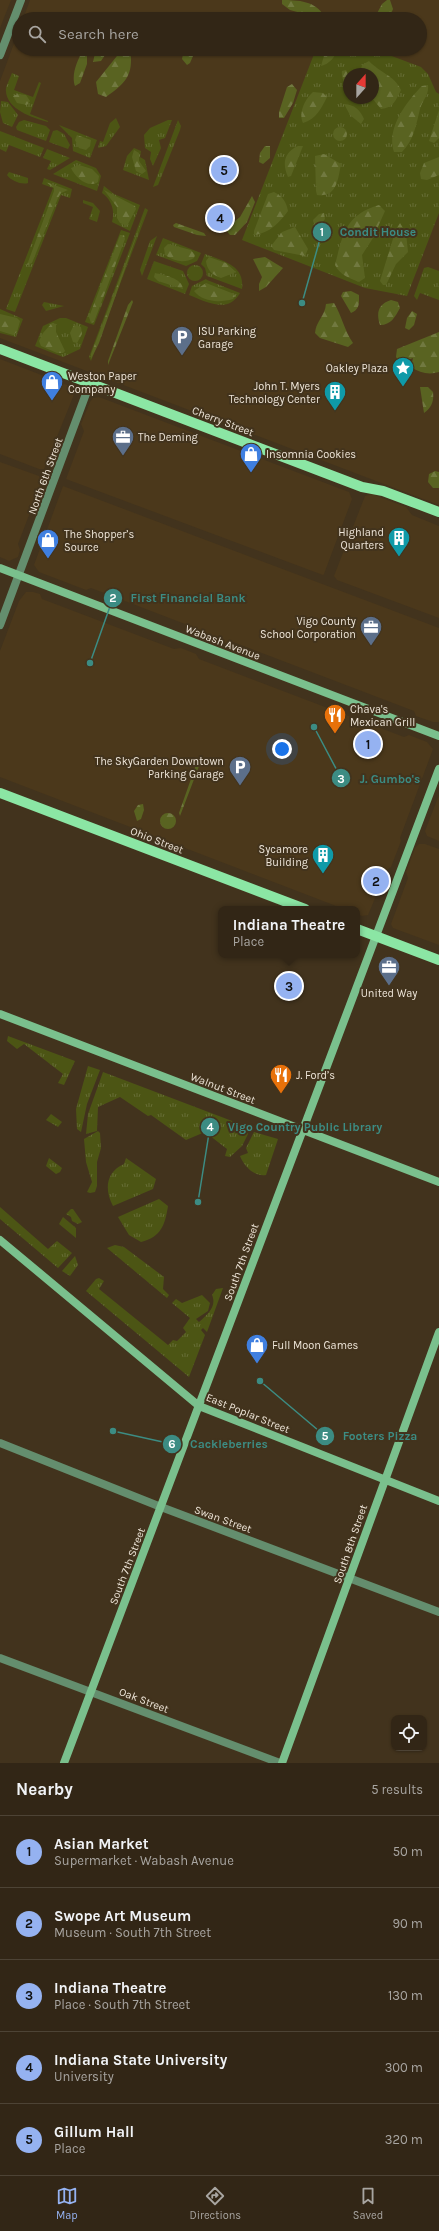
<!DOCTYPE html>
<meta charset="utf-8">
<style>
body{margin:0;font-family:Karla,sans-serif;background:#3a2e1f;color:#f1f3f6}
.controls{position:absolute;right:12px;bottom:12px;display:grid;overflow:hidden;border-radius:8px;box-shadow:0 1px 3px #0004}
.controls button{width:36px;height:36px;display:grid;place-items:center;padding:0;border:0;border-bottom:1px solid #4d4335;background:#322616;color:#f1f3f6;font:20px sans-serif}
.compass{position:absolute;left:343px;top:68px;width:36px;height:36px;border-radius:50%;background:#322616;box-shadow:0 1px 3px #0004;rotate:21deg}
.you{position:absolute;left:282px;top:749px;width:14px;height:14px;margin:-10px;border:3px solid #fff;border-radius:50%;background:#1a73e8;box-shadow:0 0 0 6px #1a73e833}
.badge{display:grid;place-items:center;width:26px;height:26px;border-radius:50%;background:#95b2f1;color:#111;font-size:13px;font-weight:700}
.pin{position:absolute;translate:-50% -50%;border:2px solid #fff;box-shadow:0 1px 4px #0006}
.popup{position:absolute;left:218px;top:906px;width:142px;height:52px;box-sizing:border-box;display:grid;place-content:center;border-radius:8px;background:#322616;filter:drop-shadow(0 1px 3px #0005);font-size:13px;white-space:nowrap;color:#a8a5a1}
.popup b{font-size:15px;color:#f1f3f6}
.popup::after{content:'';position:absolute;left:50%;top:100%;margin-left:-8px;border:8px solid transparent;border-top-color:#322616}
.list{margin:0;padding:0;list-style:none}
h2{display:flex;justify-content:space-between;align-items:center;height:52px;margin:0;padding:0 16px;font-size:17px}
h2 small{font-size:13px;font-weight:400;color:#a8a5a1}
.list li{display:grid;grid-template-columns:26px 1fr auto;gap:12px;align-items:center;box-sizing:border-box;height:72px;padding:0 16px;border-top:1px solid #4d4335}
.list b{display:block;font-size:15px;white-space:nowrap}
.list p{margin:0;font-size:13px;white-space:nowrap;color:#a8a5a1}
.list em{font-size:13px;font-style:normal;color:#a8a5a1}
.icon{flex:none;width:22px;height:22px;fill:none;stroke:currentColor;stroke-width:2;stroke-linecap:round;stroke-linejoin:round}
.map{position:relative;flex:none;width:439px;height:1763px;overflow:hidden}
.search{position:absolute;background:#322616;box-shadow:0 1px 3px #0004;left:12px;right:12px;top:12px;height:44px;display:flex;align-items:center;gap:10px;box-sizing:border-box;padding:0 14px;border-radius:22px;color:#a8a5a1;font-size:15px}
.sheet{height:412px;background:#322616}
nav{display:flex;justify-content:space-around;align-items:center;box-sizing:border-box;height:56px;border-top:1px solid #4d4335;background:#322616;font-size:11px;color:#a8a5a1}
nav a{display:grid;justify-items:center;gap:2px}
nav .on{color:#95b2f1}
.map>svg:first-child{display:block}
.built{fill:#4b381b;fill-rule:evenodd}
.grass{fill:url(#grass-tufts);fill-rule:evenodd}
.forest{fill:url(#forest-firs)}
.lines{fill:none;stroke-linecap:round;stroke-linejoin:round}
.street{stroke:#648e6e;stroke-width:8}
.secondary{stroke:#7ac08d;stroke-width:8}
.primary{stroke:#8be6a4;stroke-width:10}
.labels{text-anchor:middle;stroke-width:4;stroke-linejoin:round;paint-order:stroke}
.poi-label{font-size:11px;fill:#eee5d8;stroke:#42331d;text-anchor:start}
.street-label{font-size:11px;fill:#eee5d8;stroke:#42331d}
.leader{fill:none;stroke:#3c8c83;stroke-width:1.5}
.callout-dot{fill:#3c8c83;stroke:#42331d;stroke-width:1.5}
.mark-label{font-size:12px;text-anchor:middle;font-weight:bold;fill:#fff}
.callout-label{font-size:12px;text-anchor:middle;font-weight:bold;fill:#3c8c83;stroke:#42331d;stroke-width:4;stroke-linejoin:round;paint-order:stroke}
</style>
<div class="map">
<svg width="439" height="1763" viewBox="0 0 439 1763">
<defs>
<pattern id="grass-tufts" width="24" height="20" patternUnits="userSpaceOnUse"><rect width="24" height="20" fill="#4c5514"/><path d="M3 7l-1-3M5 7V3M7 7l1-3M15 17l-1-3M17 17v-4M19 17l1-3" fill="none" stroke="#666d35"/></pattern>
<pattern id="forest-firs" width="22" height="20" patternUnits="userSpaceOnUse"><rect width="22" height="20" fill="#596321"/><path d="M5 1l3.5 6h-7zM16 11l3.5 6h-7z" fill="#717940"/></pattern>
</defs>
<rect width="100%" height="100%" fill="#42331d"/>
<!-- built -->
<path class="built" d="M 0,0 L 11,0 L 0,28 Z
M 30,0 L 439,0 L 439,505 L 0,338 L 0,81 L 19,30 L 19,49 L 420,49 L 420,19 L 23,19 ZM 349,74 L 373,74 L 373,98 L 349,98 Z
M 0,359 L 75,388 L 73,397 L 44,469 L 39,469 L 0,454 Z
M 99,397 L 349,492 L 352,499 L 324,574 L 323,575 L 66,479 L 84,431 L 81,424 L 90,402 L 93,398 Z
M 0,462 L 39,476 L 42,481 L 18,544 L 20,550 L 18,557 L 9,561 L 0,557 Z
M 63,486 L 439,628 L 439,722 L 433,722 L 416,716 L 414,711 L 233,642 L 228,644 L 188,629 L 185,624 L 91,588 L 86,590 L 39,572 L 34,565 Z
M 372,494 L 406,507 L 412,515 L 439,526 L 439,618 L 337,580 L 334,576 L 365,496 Z
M 26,592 L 33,592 L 40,594 L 42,599 L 174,649 L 181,648 L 196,654 L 199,659 L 404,737 L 409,735 L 427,742 L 433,749 L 400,838 L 401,841 L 391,867 L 387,870 L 368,915 L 362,916 L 357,914 L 357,909 L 344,909 L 0,777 L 0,651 L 19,601 Z
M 439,795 L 439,841 L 427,836 L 425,831 Z
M 419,844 L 425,844 L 439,849 L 439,945 L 393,928 L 391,924 L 408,878 L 406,872 L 415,848 Z"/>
<!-- grass -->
<path class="grass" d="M 316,49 L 373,49 L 421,67 L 428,74 L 436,92 L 439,94 L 439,213 L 407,296 L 365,288 L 242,240 ZM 349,74 L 373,74 L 373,98 L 349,98 Z
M 12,73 L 19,76 L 14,90 L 33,97 L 39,82 L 41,83 L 30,114 L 48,121 L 48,122 C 33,118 4,109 6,88 C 7,84 10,78 12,73 Z
M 1,101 L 8,102 L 18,115 L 12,127 L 3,123 L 0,112 Z
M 116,118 L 120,127 L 106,146 L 98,148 L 100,141 L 103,142 L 110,123 Z
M 24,120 L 46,126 L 50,130 L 46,141 L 17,130 L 16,127 L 19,122 Z
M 168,120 L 172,120 L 165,138 L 159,140 L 161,148 L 153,166 L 150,159 L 151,152 L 145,148 L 144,135 L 150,128 Z
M 178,120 L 181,126 L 180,130 L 158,185 L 153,187 Z
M 59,125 L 97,140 L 90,158 L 73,151 L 72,138 Z
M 57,130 L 64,134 L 70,145 L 68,149 L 49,142 L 53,131 Z
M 0,131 L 44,148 L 40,157 L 9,145 L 6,152 L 0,149 Z
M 134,148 L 141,151 L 140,157 L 145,160 L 149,180 L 123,170 L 127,156 Z
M 47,149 L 70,158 L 50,170 L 47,169 L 51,161 L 43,158 Z
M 76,160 L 96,168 L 101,176 L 97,191 L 53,174 Z
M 9,172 L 28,178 L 28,183 C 22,185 11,181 7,175 Z
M 44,178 L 72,189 L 70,198 L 61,195 L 15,312 L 6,309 L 53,188 L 42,184 Z
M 104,186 L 114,194 L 140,205 L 130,231 L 112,222 C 115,211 112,200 102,193 Z
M 83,200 L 93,203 L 100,211 L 97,222 L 89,219 L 93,207 L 83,203 Z
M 145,208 L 148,210 L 91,361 L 89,357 Z
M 121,230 L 130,233 L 94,325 L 85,322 Z
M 157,236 L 142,276 L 140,270 L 150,241 Z
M 163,238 L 201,253 L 197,261 L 186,266 L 156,255 Z
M 205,254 C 223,261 245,265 242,289 L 207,276 L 205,268 L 201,264 Z
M 154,261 L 183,271 L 189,284 L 185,294 L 147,279 Z
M187 273a8 8 0 1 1 16 0a8 8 0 1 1-16 0Z
M 428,267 L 439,271 L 439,300 L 420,293 L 417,300 L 414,296 L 424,268 Z
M 206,279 L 207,280 L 240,293 C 228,314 207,302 189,295 L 192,286 Z
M 44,302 L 64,306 L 46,311 L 42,305 Z
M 0,309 L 23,319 L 16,337 L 0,333 Z
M 60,318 L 66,318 L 88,327 L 80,349 L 63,357 L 35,346 L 43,326 Z
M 8,1036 L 75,1061 L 64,1085 L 58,1083 L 63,1074 L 24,1044 L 17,1049 L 7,1041 Z
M 88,1066 L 100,1070 L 87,1104 L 81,1132 L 77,1129 L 76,1109 Z
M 103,1072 L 240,1124 L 245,1127 L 248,1134 L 242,1146 L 230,1157 L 225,1156 L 227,1149 L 205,1132 L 186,1140 L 151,1115 L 148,1116 L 120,1097 L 98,1107 L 97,1131 L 86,1134 L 88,1114 Z
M 51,1114 L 62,1122 L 58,1127 L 46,1120 Z
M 98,1131 L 100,1133 L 101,1148 L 97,1162 L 97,1186 L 95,1192 L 90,1193 L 87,1192 L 92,1182 L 86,1162 L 84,1139 Z
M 254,1132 L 278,1139 L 266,1175 C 254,1177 244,1166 240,1156 L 248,1153 L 246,1148 Z
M 49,1158 L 62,1168 L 60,1172 L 56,1174 L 46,1166 Z
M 126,1158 L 156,1179 L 153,1189 L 113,1206 C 104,1189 106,1172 124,1164 Z
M 159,1199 L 168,1206 C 165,1225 161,1237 141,1242 L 129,1235 L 118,1217 Z
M 0,1207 L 48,1249 L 57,1241 L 72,1253 L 58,1268 L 0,1219 Z
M 71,1209 L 73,1209 L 82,1222 L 78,1224 L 72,1221 L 71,1217 L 66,1214 Z
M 63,1217 L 76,1228 L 76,1238 L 59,1224 Z
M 115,1245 L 124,1247 L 164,1277 L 163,1289 L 169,1295 L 167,1298 L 107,1248 Z
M 75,1256 L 78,1265 L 70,1276 L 62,1271 Z
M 99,1278 L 104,1281 L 99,1289 L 168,1345 L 173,1340 L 177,1341 L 186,1332 L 183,1328 L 190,1318 L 172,1303 L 176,1299 L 182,1303 L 202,1295 L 210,1303 L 208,1311 L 196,1319 L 199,1322 C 208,1314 217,1306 212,1295 L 216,1289 L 223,1288 L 207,1332 L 203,1328 L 201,1330 L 205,1335 L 189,1377 L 86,1291 L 96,1279 Z"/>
<!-- forest -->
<path class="forest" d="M 282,0 C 298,0 316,1 324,16 L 319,18 L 290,10 L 282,4 Z
M 387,0 L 390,0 L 393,9 L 389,19 L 374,19 L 382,4 Z
M 87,49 L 87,64 L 80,83 L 75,86 C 71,75 77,61 83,50 Z
M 96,49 L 109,49 L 101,61 L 93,62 Z
M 130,49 C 134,75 126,83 106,97 L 98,94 L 96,82 L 121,51 Z
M 184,49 L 196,49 L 190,63 L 187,65 L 182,59 Z
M 326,49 L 337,49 C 336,57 329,64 321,66 Z
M 369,61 C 380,73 394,75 401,90 C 396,100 393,108 381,109 L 372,98 L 373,74 L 360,74 L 362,65 Z
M 346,70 L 349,77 L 349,91 L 344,87 C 345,82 341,77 342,71 Z
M 292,84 L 297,90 L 293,103 L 284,118 L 279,118 L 279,112 L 287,87 Z
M 428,85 C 429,96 423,99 420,109 C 416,125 414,140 402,152 L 394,152 C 386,129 406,102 422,86 Z
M 313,92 L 323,93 L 327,97 C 321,109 316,119 303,123 C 298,113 305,99 313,92 Z
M 18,94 L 26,95 L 30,101 L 27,105 L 17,103 L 13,96 Z
M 344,104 C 355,105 360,110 364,119 L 361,124 L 350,115 Z
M 439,110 L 439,138 L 434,143 L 429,141 Z
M333 134a7 7 0 1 1 14 0a7 7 0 1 1-14 0Z
M 77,135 L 91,140 L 90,146 L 86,150 L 79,148 L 75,140 Z
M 265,146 L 270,146 L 270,158 L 263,164 L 259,162 L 260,153 Z
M 298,146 L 303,146 L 291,176 L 288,177 C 282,164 284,152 298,146 Z
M 134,150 L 139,153 L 139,161 L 146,171 L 142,174 L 136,171 L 132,157 Z
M 324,154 L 341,164 C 338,179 337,198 317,195 L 316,191 L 315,156 Z
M 439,157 L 439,175 L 427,180 L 421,179 L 420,173 L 424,163 Z
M 79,165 L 92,169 L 99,176 L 98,182 C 88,189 75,177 71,168 Z
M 46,182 L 68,190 L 61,193 L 58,198 L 32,263 L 27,265 L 54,191 L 54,188 Z
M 104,190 L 135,206 L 136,209 L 127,226 L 120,223 L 117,218 L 117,207 Z
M 274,192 C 283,197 286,201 288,211 C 279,223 270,233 254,235 L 254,231 L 268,194 Z
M 252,196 L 255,202 L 247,222 L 235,235 L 230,235 L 225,229 L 240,217 Z
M 379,205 L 385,211 L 373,238 L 362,255 L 365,278 L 359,282 C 349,278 340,275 335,265 C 343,234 345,215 379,205 Z
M 145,212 L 99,343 L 91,359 L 91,354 Z
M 324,213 L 325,219 L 321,224 L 315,226 L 313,220 L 319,214 Z
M 176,223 L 204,233 L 206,236 L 197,235 L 174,227 L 173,225 Z
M 400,223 L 406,233 L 408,252 L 396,264 L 386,285 L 383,285 L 380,281 L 396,229 Z
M 295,227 L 308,249 L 305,256 L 274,250 L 271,246 L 282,232 Z
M 120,235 L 124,235 L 125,239 L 94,322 L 91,323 L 89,317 Z
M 168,244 L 191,250 L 195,255 L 194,258 C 184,264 174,261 165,255 L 164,248 Z
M 209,257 L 226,263 L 236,272 L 221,278 C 212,275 207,270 206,261 Z
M 265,257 L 283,268 L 266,287 L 259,291 L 259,284 L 262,277 L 253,259 Z
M 155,273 C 164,275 182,278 183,289 L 158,281 L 154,277 Z
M 206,283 L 234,294 L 235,296 L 233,299 C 219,303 203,302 194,291 Z
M 351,291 L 359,295 C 359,303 360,309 351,313 L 341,296 L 343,292 Z
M 132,300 L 133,302 L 108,365 L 108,361 L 128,305 Z
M 391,300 L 398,302 L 400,308 C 395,317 391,325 380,325 C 376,313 378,304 391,300 Z
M 334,303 C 342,316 344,330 353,343 L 348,347 L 320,338 L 315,333 C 316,321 325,316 326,304 Z
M 412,311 L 417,314 L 414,325 L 409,330 L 405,328 L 407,318 Z
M 0,314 L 17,318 L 20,321 L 17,332 L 13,335 L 0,331 Z
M 52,323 L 56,324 L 56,332 L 65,351 L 63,353 L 57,353 L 41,346 L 39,341 L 43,333 Z
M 74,325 L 81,327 L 82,334 L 77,343 L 73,342 L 70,333 Z
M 439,332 L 439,372 C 429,375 420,373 411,367 L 413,358 L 400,363 L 396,357 L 397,349 Z
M 420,387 L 428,387 L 433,392 C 434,401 432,407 424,413 Z
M 435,471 L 439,472 L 439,488 L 433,488 L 428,482 L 429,474 Z
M 198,759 L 201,761 L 180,816 L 179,813 Z
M 143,804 L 144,810 L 141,819 L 137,821 L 134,811 L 138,805 Z
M160 821a8 8 0 1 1 16 0a8 8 0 1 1-16 0Z"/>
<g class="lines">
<!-- street -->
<path class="street" d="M 0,55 L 21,0
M 0,625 L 90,383
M 0,1443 L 161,1507 L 439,1612
M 0,1658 L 280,1763"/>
<!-- secondary -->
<path class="secondary" d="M 0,568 L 439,736
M 0,1014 L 439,1182
M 0,1240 L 199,1406 L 439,1501
M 64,1763 L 439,769
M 282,1763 L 439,1332"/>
<!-- primary -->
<path class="primary" d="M 0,349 L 362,487 L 383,491 L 439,512
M 0,793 L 305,909
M 357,929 L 439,960"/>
</g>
<!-- icons -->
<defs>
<g id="parking-pin" transform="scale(1.15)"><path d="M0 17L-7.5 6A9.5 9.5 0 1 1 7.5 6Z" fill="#5c6f8a" stroke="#42331d"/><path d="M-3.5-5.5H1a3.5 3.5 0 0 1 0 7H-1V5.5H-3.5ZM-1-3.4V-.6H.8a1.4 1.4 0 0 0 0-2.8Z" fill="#fff"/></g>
<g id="sight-pin" transform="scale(1.15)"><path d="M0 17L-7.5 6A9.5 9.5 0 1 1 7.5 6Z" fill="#0f9aa8" stroke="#42331d"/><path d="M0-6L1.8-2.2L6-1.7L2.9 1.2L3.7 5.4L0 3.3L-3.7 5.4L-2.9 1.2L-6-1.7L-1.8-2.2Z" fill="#fff"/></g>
<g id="shop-pin" transform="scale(1.15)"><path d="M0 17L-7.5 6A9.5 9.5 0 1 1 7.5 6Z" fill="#3f7fe0" stroke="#42331d"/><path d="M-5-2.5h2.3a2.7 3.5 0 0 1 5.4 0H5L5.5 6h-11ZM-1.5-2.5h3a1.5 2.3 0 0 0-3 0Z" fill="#fff"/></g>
<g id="building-pin" transform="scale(1.15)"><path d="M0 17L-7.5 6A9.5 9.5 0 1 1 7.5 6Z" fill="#0f9aa8" stroke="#42331d"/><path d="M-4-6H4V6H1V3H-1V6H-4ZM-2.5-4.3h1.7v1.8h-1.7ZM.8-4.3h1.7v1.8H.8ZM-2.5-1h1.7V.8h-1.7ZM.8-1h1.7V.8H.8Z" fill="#fff"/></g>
<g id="office-pin" transform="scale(1.15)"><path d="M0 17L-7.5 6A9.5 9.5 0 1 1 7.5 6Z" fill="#5c6f8a" stroke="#42331d"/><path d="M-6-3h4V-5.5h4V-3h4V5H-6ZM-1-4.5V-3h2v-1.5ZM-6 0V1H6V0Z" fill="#fff"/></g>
<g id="restaurant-pin" transform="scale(1.15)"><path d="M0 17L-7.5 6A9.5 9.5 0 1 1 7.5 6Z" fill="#e8710a" stroke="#42331d"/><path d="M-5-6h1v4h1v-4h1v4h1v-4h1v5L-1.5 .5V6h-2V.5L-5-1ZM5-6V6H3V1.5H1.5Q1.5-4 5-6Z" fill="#fff"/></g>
</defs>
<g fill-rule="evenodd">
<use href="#parking-pin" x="182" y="337"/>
<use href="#sight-pin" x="403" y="368"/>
<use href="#shop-pin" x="52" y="382"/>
<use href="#building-pin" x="335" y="392"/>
<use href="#office-pin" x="123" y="437"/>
<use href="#shop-pin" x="251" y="454"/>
<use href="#building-pin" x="399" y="538"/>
<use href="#shop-pin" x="48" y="540"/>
<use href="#office-pin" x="371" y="627"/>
<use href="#restaurant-pin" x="335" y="715"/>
<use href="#parking-pin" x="240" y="767"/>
<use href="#building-pin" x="323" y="855"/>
<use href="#office-pin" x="389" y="967"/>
<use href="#restaurant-pin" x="281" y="1075"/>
<use href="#shop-pin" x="257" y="1345"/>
</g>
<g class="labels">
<!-- poi labels -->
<g class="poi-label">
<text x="198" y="335">ISU Parking<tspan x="198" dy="13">Garage</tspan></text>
<text x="388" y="372" text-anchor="end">Oakley Plaza</text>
<text x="68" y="380">Weston Paper<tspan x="68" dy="13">Company</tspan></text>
<text x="320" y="390" text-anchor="end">John T. Myers<tspan x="320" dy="13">Technology Center</tspan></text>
<text x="138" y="441">The Deming</text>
<text x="266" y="458">Insomnia Cookies</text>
<text x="384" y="536" text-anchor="end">Highland<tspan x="384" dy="13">Quarters</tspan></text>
<text x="64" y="538">The Shopper’s<tspan x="64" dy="13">Source</tspan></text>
<text x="356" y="625" text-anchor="end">Vigo County<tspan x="356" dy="13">School Corporation</tspan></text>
<text x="350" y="713">Chava's<tspan x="350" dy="13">Mexican Grill</tspan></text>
<text x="224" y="765" text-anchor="end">The SkyGarden Downtown<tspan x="224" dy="13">Parking Garage</tspan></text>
<text x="308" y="853" text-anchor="end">Sycamore<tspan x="308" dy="13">Building</tspan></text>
<text x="389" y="997" text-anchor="middle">United Way</text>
<text x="296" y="1079">J. Ford’s</text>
<text x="272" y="1349">Full Moon Games</text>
</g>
<!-- street labels -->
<g class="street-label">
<text transform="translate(223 421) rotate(21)" y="4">Cherry Street</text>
<text transform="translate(45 476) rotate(-70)" y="4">North 6th Street</text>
<text transform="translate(223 642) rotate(21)" y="4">Wabash Avenue</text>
<text transform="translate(157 840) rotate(21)" y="4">Ohio Street</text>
<text transform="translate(223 1088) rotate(21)" y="4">Walnut Street</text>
<text transform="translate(241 1262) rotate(-70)" y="4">South 7th Street</text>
<text transform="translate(248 1413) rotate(22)" y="4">East Poplar Street</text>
<text transform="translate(223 1519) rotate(20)" y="4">Swan Street</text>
<text transform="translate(350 1544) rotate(-71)" y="4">South 8th Street</text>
<text transform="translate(127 1566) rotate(-69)" y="4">South 7th Street</text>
<text transform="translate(144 1700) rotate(21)" y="4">Oak Street</text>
</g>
</g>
<!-- callouts -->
<path class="leader" d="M302 303L322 232M90 663L113 598M314 727L341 778M198 1202L210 1127M260 1381L325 1436M113 1431L172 1444"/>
<g class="callout-dot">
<circle cx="302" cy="303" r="4"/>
<circle cx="90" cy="663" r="4"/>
<circle cx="314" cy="727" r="4"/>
<circle cx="198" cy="1202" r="4"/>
<circle cx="260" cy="1381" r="4"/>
<circle cx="113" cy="1431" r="4"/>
<circle cx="322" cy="232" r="10"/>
<circle cx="113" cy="598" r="10"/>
<circle cx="341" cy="778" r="10"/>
<circle cx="210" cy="1127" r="10"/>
<circle cx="325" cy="1436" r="10"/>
<circle cx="172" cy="1444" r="10"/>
</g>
<g class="mark-label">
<text x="322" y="236">1</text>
<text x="113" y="602">2</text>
<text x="341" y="783">3</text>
<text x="210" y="1131">4</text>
<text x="325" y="1440">5</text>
<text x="172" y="1448">6</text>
</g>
<g class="callout-label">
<text x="378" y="236">Condit House</text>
<text x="188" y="602">First Financial Bank</text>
<text x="390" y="783">J. Gumbo's</text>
<text x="305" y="1131">Vigo Country Public Library</text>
<text x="380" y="1440">Footers Pizza</text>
<text x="229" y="1448">Cackleberries</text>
</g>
</svg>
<div class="controls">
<button><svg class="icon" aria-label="locate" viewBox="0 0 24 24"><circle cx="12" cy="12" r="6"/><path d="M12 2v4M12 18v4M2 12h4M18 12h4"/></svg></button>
</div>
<svg class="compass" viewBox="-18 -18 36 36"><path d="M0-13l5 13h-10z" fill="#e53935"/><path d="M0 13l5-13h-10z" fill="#a8a5a1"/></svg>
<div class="you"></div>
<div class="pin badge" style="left:368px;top:744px">1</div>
<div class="pin badge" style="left:376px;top:881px">2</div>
<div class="pin badge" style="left:289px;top:986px">3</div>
<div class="popup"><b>Indiana Theatre</b>Place</div>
<div class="pin badge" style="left:220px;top:218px">4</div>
<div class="pin badge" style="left:224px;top:170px">5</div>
<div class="search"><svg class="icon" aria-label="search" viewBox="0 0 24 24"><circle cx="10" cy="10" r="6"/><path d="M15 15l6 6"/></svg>Search here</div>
</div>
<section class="sheet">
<h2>Nearby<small>5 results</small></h2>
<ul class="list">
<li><span class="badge">1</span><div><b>Asian Market</b><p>Supermarket · Wabash Avenue</p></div><em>50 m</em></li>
<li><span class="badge">2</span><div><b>Swope Art Museum</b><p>Museum · South 7th Street</p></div><em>90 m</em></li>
<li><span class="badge">3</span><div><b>Indiana Theatre</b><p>Place · South 7th Street</p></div><em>130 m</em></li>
<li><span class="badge">4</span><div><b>Indiana State University</b><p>University</p></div><em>300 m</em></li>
<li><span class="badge">5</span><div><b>Gillum Hall</b><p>Place</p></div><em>320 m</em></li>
</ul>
</section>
<nav>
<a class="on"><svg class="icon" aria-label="map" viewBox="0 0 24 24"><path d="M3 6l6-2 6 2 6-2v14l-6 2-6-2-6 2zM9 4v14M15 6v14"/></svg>Map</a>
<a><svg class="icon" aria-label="directions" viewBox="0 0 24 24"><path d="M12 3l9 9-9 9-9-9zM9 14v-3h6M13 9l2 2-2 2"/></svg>Directions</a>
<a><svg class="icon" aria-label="saved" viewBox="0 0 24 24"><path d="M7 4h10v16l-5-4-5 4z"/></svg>Saved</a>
</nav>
